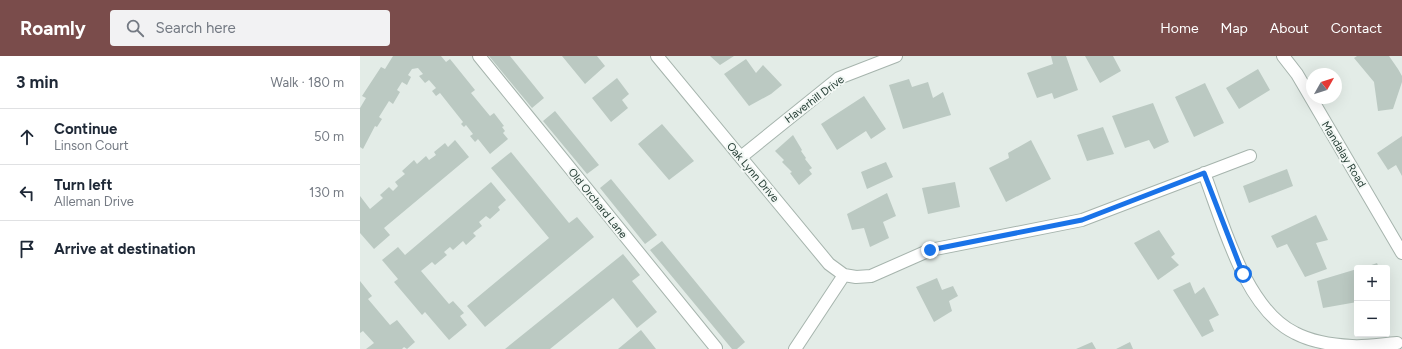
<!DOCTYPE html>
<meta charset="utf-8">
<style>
body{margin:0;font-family:Figtree,sans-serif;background:#f2f2f3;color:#1f2937}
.controls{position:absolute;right:12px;bottom:12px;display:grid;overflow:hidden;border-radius:4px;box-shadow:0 4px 16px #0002}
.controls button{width:36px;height:36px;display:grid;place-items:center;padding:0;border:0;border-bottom:1px solid #e0e1e3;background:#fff;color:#1f2937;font:20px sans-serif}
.compass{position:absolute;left:946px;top:12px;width:36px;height:36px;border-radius:50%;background:#fff;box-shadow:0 4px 16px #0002;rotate:51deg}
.stop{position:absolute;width:12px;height:12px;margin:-9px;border:3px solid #1a73e8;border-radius:50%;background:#fff}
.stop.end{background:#1a73e8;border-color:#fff;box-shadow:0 1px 4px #0008}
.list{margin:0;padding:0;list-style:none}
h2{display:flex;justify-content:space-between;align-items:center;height:52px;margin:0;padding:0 16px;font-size:17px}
h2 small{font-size:13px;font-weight:400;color:#747a83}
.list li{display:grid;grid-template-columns:26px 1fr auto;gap:12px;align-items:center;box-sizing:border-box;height:56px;padding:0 16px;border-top:1px solid #e0e1e3}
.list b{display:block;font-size:15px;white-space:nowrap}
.list p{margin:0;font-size:13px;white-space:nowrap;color:#747a83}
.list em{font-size:13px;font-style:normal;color:#747a83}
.icon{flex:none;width:22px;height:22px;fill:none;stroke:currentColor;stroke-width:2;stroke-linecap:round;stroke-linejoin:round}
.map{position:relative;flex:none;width:1042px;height:293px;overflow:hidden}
header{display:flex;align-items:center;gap:24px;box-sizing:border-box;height:56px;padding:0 20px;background:#7a4c4b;color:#fff}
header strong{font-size:19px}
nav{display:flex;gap:22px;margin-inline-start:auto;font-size:14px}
.search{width:280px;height:36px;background:#f2f2f3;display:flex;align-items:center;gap:10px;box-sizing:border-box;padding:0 14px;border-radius:4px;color:#747a83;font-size:15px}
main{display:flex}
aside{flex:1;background:#fff}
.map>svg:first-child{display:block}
.building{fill:#bbc9c2}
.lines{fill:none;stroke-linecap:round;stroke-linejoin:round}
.minor-casing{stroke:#a6b4ad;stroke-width:14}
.minor{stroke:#fff;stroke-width:12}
.route{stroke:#1a73e8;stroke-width:5}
.labels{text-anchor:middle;stroke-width:4;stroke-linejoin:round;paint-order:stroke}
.street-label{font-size:11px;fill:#233c33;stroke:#f3f8f5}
</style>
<header>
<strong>Roamly</strong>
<div class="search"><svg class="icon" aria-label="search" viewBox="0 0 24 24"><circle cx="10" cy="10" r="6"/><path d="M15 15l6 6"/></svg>Search here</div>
<nav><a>Home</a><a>Map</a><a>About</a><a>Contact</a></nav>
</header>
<main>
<aside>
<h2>3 min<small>Walk · 180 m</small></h2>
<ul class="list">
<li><svg class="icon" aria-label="ahead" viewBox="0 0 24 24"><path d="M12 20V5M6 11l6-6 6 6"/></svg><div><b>Continue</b><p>Linson Court</p></div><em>50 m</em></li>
<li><svg class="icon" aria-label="left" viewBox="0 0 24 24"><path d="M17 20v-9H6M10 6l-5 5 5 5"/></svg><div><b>Turn left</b><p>Alleman Drive</p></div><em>130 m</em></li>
<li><svg class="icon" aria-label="arrive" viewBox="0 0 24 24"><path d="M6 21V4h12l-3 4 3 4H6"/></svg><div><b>Arrive at destination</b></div></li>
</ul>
</aside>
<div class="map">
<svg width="1042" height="293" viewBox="0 0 1042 293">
<rect width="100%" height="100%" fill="#e3ece7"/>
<!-- building -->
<path class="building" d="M 33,0 L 81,0 L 86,6 L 90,3 L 115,34 L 111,37 L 130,60 L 134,57 L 144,70 L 142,71 L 145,75 L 143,77 L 148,83 L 130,98 L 118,83 L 115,86 L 110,80 L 113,78 L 106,69 L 104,71 L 101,68 L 103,66 L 80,37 L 76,40 L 72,35 L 76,32 L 69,24 L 65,27 L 59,20 L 63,18 L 58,12 L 52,13 L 48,19 L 51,21 L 47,29 L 42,26 L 37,34 L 40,36 L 33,48 L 29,45 L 19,61 L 22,63 L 17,71 L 15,70 L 3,93 L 0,91 L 0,52 L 6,42 L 2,40 L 21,11 L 25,13 Z
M 129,0 L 150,0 L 184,42 L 172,52 Z
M 202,0 L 237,0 L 245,10 L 225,28 Z
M 350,0 L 374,0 L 360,9 Z
M 691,0 L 706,0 L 718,34 L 694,43 L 692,37 L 677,42 L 667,17 L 693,8 Z
M 725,0 L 753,0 L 761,15 L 740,27 Z
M 997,0 L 1029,0 L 1038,13 L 1042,20 L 1042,26 L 1033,53 L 1018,55 L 1014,26 L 994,2 Z
M 386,3 L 396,17 L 403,9 L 422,29 L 411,38 L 389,50 L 364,18 Z
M 898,13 L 910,34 L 879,53 L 866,32 Z
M 257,22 L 269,38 L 262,44 L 268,52 L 251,66 L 232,42 Z
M 549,23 L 552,31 L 568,26 L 573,42 L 583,36 L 591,59 L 543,73 L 529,29 Z
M 845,27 L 864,67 L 834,81 L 815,41 Z
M 504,40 L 526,73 L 511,83 L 506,75 L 477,94 L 461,68 Z
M 793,47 L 809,86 L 794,93 L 789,84 L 765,92 L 752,60 Z
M 195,55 L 239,109 L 227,118 L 183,65 Z
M 302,68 L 334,105 L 309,124 L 278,88 Z
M 743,71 L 754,98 L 727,105 L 717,79 Z
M 433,79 L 442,94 L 441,95 L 446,102 L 445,103 L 452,112 L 449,114 L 452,118 L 439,129 L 430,117 L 432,116 L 422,106 L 424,104 L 415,95 Z
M 1042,80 L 1042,120 L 1036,109 L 1028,114 L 1017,97 Z
M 95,84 L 109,101 L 24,172 L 30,179 L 14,193 L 0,177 L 0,140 L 10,153 L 23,142 L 20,139 L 29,131 L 33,135 L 38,130 L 35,126 L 45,118 L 42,115 L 54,104 L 57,108 L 66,100 L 69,104 L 76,99 L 74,96 L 85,87 L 88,91 Z
M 671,84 L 691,123 L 646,146 L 629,112 L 649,102 L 648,97 Z
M 151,96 L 209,167 L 217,161 L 234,181 L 125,271 L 107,250 L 189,182 L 131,112 Z
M 526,106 L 533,121 L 507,133 L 501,116 Z
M 927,113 L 933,130 L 889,147 L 883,130 Z
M 251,123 L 297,179 L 285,188 L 240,132 Z
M 131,126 L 146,144 L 138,151 L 140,154 L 130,163 L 126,160 L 119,166 L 122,170 L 113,177 L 116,180 L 106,189 L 103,185 L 93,194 L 90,191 L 84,196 L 87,199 L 75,209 L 72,206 L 61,215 L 89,248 L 93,245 L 104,257 L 100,260 L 107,269 L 89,284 L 65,256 L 62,259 L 34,226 L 38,223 L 22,204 L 38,191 L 45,199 Z
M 595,126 L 600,151 L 568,158 L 562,132 Z
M 527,137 L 536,160 L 523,166 L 529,182 L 510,191 L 504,172 L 492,174 L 487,158 Z
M 956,159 L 968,184 L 956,187 L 967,213 L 945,221 L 927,188 L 917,192 L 911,180 Z
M 799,174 L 815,198 L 811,201 L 819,209 L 798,224 L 774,187 Z
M 302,185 L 385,286 L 377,293 L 372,293 L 290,194 Z
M 263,198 L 280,219 L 272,225 L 297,256 L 277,272 L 253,242 L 190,293 L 145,293 Z
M 1017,207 L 1019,212 L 1003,212 Z
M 997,213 L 997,246 L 963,252 L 957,225 Z
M 577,222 L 582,234 L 593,230 L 598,240 L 589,245 L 592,255 L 574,266 L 556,231 Z
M 0,225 L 12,240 L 8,243 L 30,269 L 37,264 L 55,286 L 47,293 L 44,291 L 42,293 L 6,293 L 14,287 L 3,275 L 0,277 Z
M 830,226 L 835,238 L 844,231 L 859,259 L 849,264 L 854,275 L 842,281 L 813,234 Z
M 281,274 L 296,293 L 258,293 Z
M 732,286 L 736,293 L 716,293 Z
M 770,286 L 773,293 L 756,293 Z"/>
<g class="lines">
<!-- minor casing -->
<g class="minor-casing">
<path id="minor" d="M 119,0 L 356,292 L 355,293
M 297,0 L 469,208 L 484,219 L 496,221 L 511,220 L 570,194 L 722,164 L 890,100
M 923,0 L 937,18 L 1042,197
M 381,101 L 479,22 L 536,0
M 844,117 C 863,167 885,253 935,277 C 952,286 973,289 992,290 C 1006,291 1022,288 1037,287
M 435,293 L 484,219"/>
</g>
<!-- minor -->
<use href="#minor" class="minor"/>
</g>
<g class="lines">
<!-- route -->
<path class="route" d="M 570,194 L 722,164 L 844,117 L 883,218"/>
</g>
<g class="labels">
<!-- street labels -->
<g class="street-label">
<text transform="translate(454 43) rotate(-37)" y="4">Haverhill Drive</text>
<text transform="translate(984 98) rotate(59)" y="4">Mandalay Road</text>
<text transform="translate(393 116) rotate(50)" y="4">Oak Lynn Drive</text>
<text transform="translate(238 147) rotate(51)" y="4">Old Orchard Lane</text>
</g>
</g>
</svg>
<div class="controls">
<button>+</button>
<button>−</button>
</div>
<svg class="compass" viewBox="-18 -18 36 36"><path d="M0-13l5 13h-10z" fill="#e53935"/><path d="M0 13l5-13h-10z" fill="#747a83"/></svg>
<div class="stop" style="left:883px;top:218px"></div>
<div class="stop end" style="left:570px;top:194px"></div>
</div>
</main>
